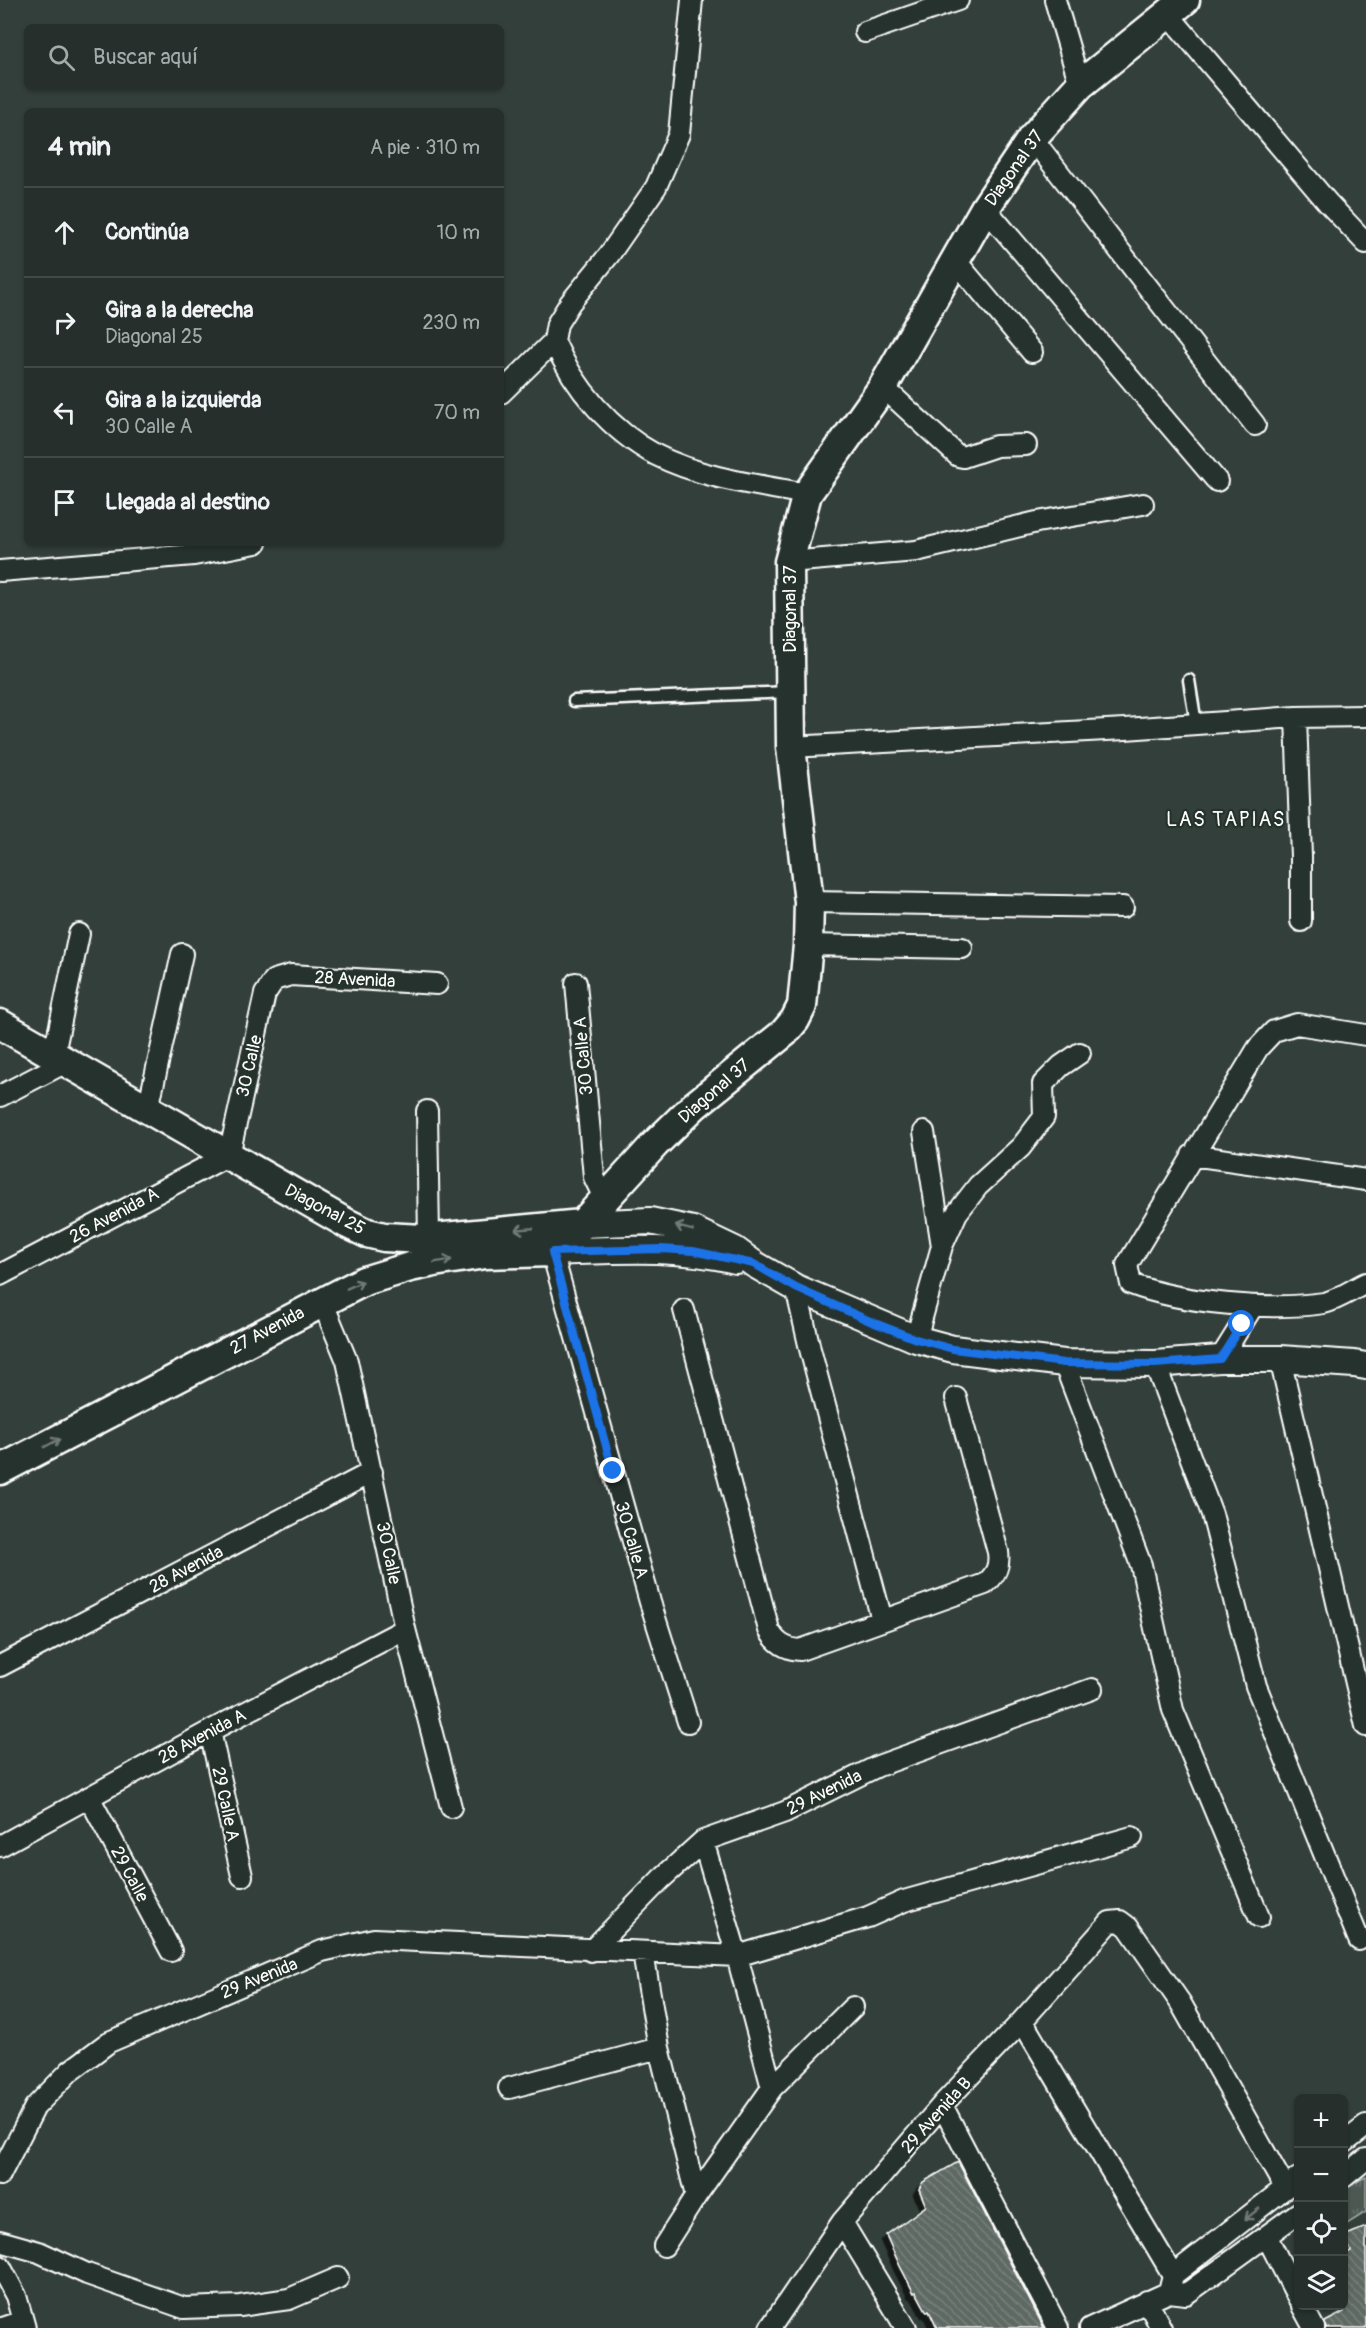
<!DOCTYPE html>
<html lang="es">
<meta charset="utf-8">
<style>
body{margin:0;font-family:Pangolin,sans-serif;background:#2e3734;color:#f1f3f6}
.controls{position:absolute;right:18px;bottom:18px;display:grid;overflow:hidden;border-radius:9px;box-shadow:0 2px 4px #0004}
.controls button{width:54px;height:54px;display:grid;place-items:center;padding:0;border:0;border-bottom:2px solid #424a48;background:#262f2c;color:#f1f3f6;font:30px sans-serif}
.stop{position:absolute;width:18px;height:18px;margin:-14px;border:4px solid #1a73e8;border-radius:50%;background:#fff}
.stop.end{background:#1a73e8;border-color:#fff;box-shadow:0 2px 6px #0008}
.list{margin:0;padding:0;list-style:none}
h2{display:flex;justify-content:space-between;align-items:center;height:78px;margin:0;padding:0 24px;font-size:26px}
h2 small{font-size:20px;font-weight:400;color:#a4a9a9}
.list li{display:grid;grid-template-columns:39px 1fr auto;gap:18px;align-items:center;box-sizing:border-box;height:90px;padding:0 24px;border-top:2px solid #424a48}
.list b{display:block;font-size:22px;white-space:nowrap}
.list p{margin:0;font-size:20px;white-space:nowrap;color:#a4a9a9}
.list em{font-size:20px;font-style:normal;color:#a4a9a9}
.icon{flex:none;width:33px;height:33px;fill:none;stroke:currentColor;stroke-width:2;stroke-linecap:round;stroke-linejoin:round}
.map{position:relative;flex:none;width:1366px;height:2328px;overflow:hidden}
.search{position:absolute;background:#262f2c;box-shadow:0 2px 4px #0004;left:24px;top:24px;width:480px;height:66px;display:flex;align-items:center;gap:15px;box-sizing:border-box;padding:0 21px;border-radius:9px;color:#a4a9a9;font-size:22px}
.panel{position:absolute;background:#262f2c;box-shadow:0 2px 4px #0004;left:24px;top:108px;width:480px;height:438px;border-radius:9px}
.map>svg:first-child{display:block}
.grass{fill:url(#grass-tufts);stroke:#a6aca9;stroke-width:1.5}
.building{fill:url(#building-back-hatch);stroke:#fff;stroke-width:1.5;filter:url(#shadow)}
.lines{fill:none;stroke-linecap:round;stroke-linejoin:round}
.service-casing{stroke:#fff;stroke-width:15}
.minor-casing{stroke:#fff;stroke-width:24}
.tertiary-casing{stroke:#fff;stroke-width:30}
.secondary-casing{stroke:#fff;stroke-width:33}
.service{stroke:#26332d;stroke-width:10}
.minor{stroke:#26332d;stroke-width:20}
.tertiary{stroke:#26332d;stroke-width:26}
.secondary{stroke:#26332d;stroke-width:28}
.oneway{stroke:#727a76}
.route{stroke:#1a73e8;stroke-width:8}
.labels{text-anchor:middle;stroke-width:4.5;stroke-linejoin:round;paint-order:stroke}
.street-label{font-size:18px;fill:#fff;stroke:#26332d}
.neighbourhood-label{font-size:20px;letter-spacing:1.5px;fill:#fff;stroke:#26332d}
</style>
<div class="map">
<svg width="1366" height="2328" viewBox="0 0 1366 2328">
<defs>
<pattern id="grass-tufts" width="24" height="20" patternUnits="userSpaceOnUse" patternTransform="scale(1.5)"><rect width="24" height="20" fill="#4d5853"/><path d="M3 7l-1-3M5 7V3M7 7l1-3M15 17l-1-3M17 17v-4M19 17l1-3" fill="none" stroke="#68716d"/></pattern>
<pattern id="building-back-hatch" width="6" height="6" patternUnits="userSpaceOnUse" patternTransform="scale(1.5)"><rect width="6" height="6" fill="#5f6964"/><path d="M-1 5l2 2M0 0l6 6M5-1l2 2" fill="none" stroke="#77807b"/></pattern>
<filter id="shadow"><feDropShadow dx="-5.5" dy="5.5" stdDeviation="0" flood-color="#0009"/></filter>
</defs>
<rect width="100%" height="100%" fill="#333f3a"/>
<filter id="ink" filterUnits="userSpaceOnUse"><feTurbulence type="fractalNoise" baseFrequency=".0167" numOctaves="2"/><feDisplacementMap in="SourceGraphic" scale="12" xChannelSelector="R" yChannelSelector="G"/><feConvolveMatrix kernelMatrix="1 2 1 2 8 2 1 2 1" color-interpolation-filters="sRGB"/></filter>
<g filter="url(#ink)">
<!-- grass -->
<path class="grass" d="M 1366,2177 L 1366,2212 L 1344,2226 L 1344,2188 Z"/>
<!-- building -->
<path class="building" d="M 958,2162 L 1044,2328 L 937,2328 L 929,2311 L 927,2312 L 916,2292 L 914,2293 L 900,2266 L 886,2235 L 926,2206 L 919,2189 L 923,2182 Z
M 1366,2227 L 1366,2328 L 1326,2328 L 1325,2322 L 1344,2312 L 1344,2255 L 1351,2251 L 1344,2236 Z"/>
<g class="lines">
<!-- service casing -->
<g class="service-casing">
<path id="service" d="M 1189,680 L 1196,724
M 574,701 L 789,692"/>
</g>
<!-- minor casing -->
<g class="minor-casing">
<path id="minor" d="M 1055,0 L 1080,85
M 1168,14 L 1328,203 L 1366,243
M 865,32 L 958,0
M 1032,138 L 1255,425
M 985,208 L 1217,481
M 955,260 L 1032,352
M 554,341 C 574,388 611,431 656,455 C 701,478 757,485 807,494
M 883,387 L 958,456 L 963,457 L 996,446 L 1026,445
M 501,393 L 554,341 L 557,324 L 570,303 L 609,255 L 656,187 L 679,134 L 692,0
M 789,562 L 916,551 L 1037,522 L 1143,504
M 0,571 L 194,555 L 256,543
M 1296,717 L 1301,857 L 1301,921
M 791,747 L 1125,729 L 1296,717 L 1366,716
M 809,902 L 1123,907
M 808,945 L 962,948
M 576,983 L 594,1177 L 604,1198
M 1366,1035 L 1297,1024 L 1274,1031 L 1258,1048 L 1127,1265 L 1131,1284 C 1181,1303 1270,1311 1324,1303 C 1338,1300 1353,1289 1366,1283
M 54,1054 L 79,934
M 0,1096 L 66,1062
M 148,1109 L 182,954
M 427,1111 L 429,1239
M 924,1132 L 942,1246
M 1192,1155 L 1366,1180
M 552,1252 L 650,1602 L 688,1722
M 0,1275 L 229,1155 L 265,994 L 274,980 L 291,975 L 437,984
M 796,1288 L 810,1349 L 882,1620
M 322,1301 L 347,1361 L 405,1629 L 451,1807
M 684,1310 L 769,1630 C 776,1643 785,1649 800,1650 L 985,1584 C 996,1575 1000,1566 998,1552 L 956,1398
M 916,1339 L 942,1246 L 957,1213 L 978,1186 L 1021,1147 L 1044,1117 L 1043,1084 L 1061,1066 L 1080,1053
M 1220,1359 L 1253,1306
M 1280,1359 L 1366,1726
M 1064,1363 L 1141,1565 L 1173,1710 L 1259,1917
M 1155,1364 L 1212,1514 L 1256,1686 L 1359,1940
M 0,1666 L 372,1472
M 210,1731 L 242,1876
M 89,1797 L 171,1951
M 703,1841 L 737,1956 L 772,2088
M 0,1846 L 210,1731 L 405,1629
M 591,1951 L 661,1879 L 703,1841 L 785,1812 L 878,1766 L 1092,1689
M 643,1953 L 659,2048 L 696,2196
M 1022,2021 L 1173,2275
M 509,2088 L 659,2048
M 942,2105 L 1058,2328
M 1344,2143 L 1366,2126
M 0,2175 L 35,2107 L 70,2071 L 109,2042 L 322,1951 L 374,1939 L 737,1956 L 868,1917 L 904,1901 L 1132,1837
M 1344,2177 L 1366,2159
M 842,2222 L 906,2328
M 1267,2237 L 1298,2298
M 0,2241 L 39,2252 L 87,2274 L 184,2308 L 240,2306 L 289,2299 L 338,2278
M 664,2246 L 696,2196 L 772,2088 L 853,2007
M 0,2266 L 16,2296 L 25,2328
M 1170,2287 L 1173,2275 L 1298,2178
M 1147,2301 L 1161,2328
M 1302,2306 L 1314,2328
M 2,2328 L 23,2321
M 770,2328 L 842,2222 L 942,2105 L 1022,2021 L 1110,1922 L 1120,1921 L 1128,1927 L 1180,2002 L 1285,2188
M 1090,2328 L 1169,2292 L 1186,2294 L 1298,2213"/>
</g>
<!-- tertiary casing -->
<g class="tertiary-casing">
<path id="tertiary" d="M 582,1224 L 650,1221 L 693,1230 L 735,1250 L 754,1264 L 796,1288 L 916,1339 L 953,1349 L 1064,1363 L 1155,1364 L 1220,1359 L 1280,1359 L 1354,1364 L 1366,1366
M 552,1252 C 615,1250 674,1245 736,1260"/>
</g>
<!-- secondary casing -->
<g class="secondary-casing">
<path id="secondary" d="M 0,1024 L 346,1223 L 367,1233 L 384,1237 L 423,1239 L 582,1224
M 0,1470 L 364,1281 L 410,1267 L 434,1262 L 485,1254 L 552,1252 L 573,1234 L 655,1144 L 694,1106 L 784,1033 L 795,1020 L 802,1006 L 808,945 L 809,902 L 791,747 L 789,562 L 807,494 L 883,387 L 985,208 L 1032,138 L 1080,85 L 1185,0"/>
</g>
<!-- service -->
<use href="#service" class="service"/>
<!-- minor -->
<use href="#minor" class="minor"/>
<!-- tertiary -->
<use href="#tertiary" class="tertiary"/>
<!-- secondary -->
<use href="#secondary" class="secondary"/>
</g>
<!-- one-way arrows -->
<defs><path id="oneway-shaft" d="M-6 0H5M1.5-3L5.5 0L1.5 3" fill="none" stroke-width="1.6" stroke-linecap="round" stroke-linejoin="round" transform="scale(1.5)"/></defs>
<g class="oneway">
<use href="#oneway-shaft" transform="translate(684 1228) rotate(-165)"/>
<use href="#oneway-shaft" transform="translate(524 1229) rotate(175)"/>
<use href="#oneway-shaft" transform="translate(443 1261) rotate(-9)"/>
<use href="#oneway-shaft" transform="translate(355 1285) rotate(-24)"/>
<use href="#oneway-shaft" transform="translate(52 1443) rotate(-28)"/>
<use href="#oneway-shaft" transform="translate(1252 2214) rotate(142)"/>
</g>
</g>
<g class="lines" filter="url(#ink)">
<!-- route -->
<path class="route" d="M 613,1471 L 552,1252 L 661,1249 L 693,1251 L 754,1264 L 796,1288 L 872,1322 L 916,1339 L 953,1349 L 1064,1363 L 1155,1364 L 1220,1359 L 1242,1324"/>
</g>
<g class="labels">
<!-- street labels -->
<g class="street-label">
<text transform="translate(1014 168) rotate(-55)" y="6">Diagonal 37</text>
<text transform="translate(790 609) rotate(-90)" y="6">Diagonal 37</text>
<text transform="translate(355 979) rotate(3)" y="6">28 Avenida</text>
<text transform="translate(583 1056) rotate(-95)" y="6">30 Calle A</text>
<text transform="translate(249 1066) rotate(-77)" y="6">30 Calle</text>
<text transform="translate(714 1091) rotate(-41)" y="6">Diagonal 37</text>
<text transform="translate(325 1209) rotate(28)" y="6">Diagonal 25</text>
<text transform="translate(114 1215) rotate(-28)" y="6">26 Avenida A</text>
<text transform="translate(267 1330) rotate(-28)" y="6">27 Avenida</text>
<text transform="translate(632 1540) rotate(74)" y="6">30 Calle A</text>
<text transform="translate(389 1553) rotate(78)" y="6">30 Calle</text>
<text transform="translate(186 1569) rotate(-28)" y="6">28 Avenida</text>
<text transform="translate(202 1736) rotate(-28)" y="6">28 Avenida A</text>
<text transform="translate(824 1792) rotate(-26)" y="6">29 Avenida</text>
<text transform="translate(226 1804) rotate(78)" y="6">29 Calle A</text>
<text transform="translate(130 1874) rotate(62)" y="6">29 Calle</text>
<text transform="translate(259 1978) rotate(-22)" y="6">29 Avenida</text>
<text transform="translate(936 2115) rotate(-48)" y="6">29 Avenida B</text>
</g>
<!-- neighbourhood labels -->
<g class="neighbourhood-label">
<text x="1226" y="826">LAS TAPIAS</text>
</g>
</g>
</svg>
<div class="controls">
<button>+</button>
<button>−</button>
<button><svg class="icon" aria-label="locate" viewBox="0 0 24 24"><circle cx="12" cy="12" r="6"/><path d="M12 2v4M12 18v4M2 12h4M18 12h4"/></svg></button>
<button><svg class="icon" aria-label="layers" viewBox="0 0 24 24"><path d="M12 4l9 5-9 5-9-5zM3 14l9 5 9-5"/></svg></button>
</div>
<div class="stop" style="left:1242px;top:1324px"></div>
<div class="stop end" style="left:613px;top:1471px"></div>
<div class="search"><svg class="icon" aria-label="search" viewBox="0 0 24 24"><circle cx="10" cy="10" r="6"/><path d="M15 15l6 6"/></svg>Buscar aquí</div>
<section class="panel">
<h2>4 min<small>A pie · 310 m</small></h2>
<ul class="list">
<li><svg class="icon" aria-label="ahead" viewBox="0 0 24 24"><path d="M12 20V5M6 11l6-6 6 6"/></svg><div><b>Continúa</b></div><em>10 m</em></li>
<li><svg class="icon" aria-label="right" viewBox="0 0 24 24"><path d="M7 20v-9h11M14 6l5 5-5 5"/></svg><div><b>Gira a la derecha</b><p>Diagonal 25</p></div><em>230 m</em></li>
<li><svg class="icon" aria-label="left" viewBox="0 0 24 24"><path d="M17 20v-9H6M10 6l-5 5 5 5"/></svg><div><b>Gira a la izquierda</b><p>30 Calle A</p></div><em>70 m</em></li>
<li><svg class="icon" aria-label="arrive" viewBox="0 0 24 24"><path d="M6 21V4h12l-3 4 3 4H6"/></svg><div><b>Llegada al destino</b></div></li>
</ul>
</section>
</div>
